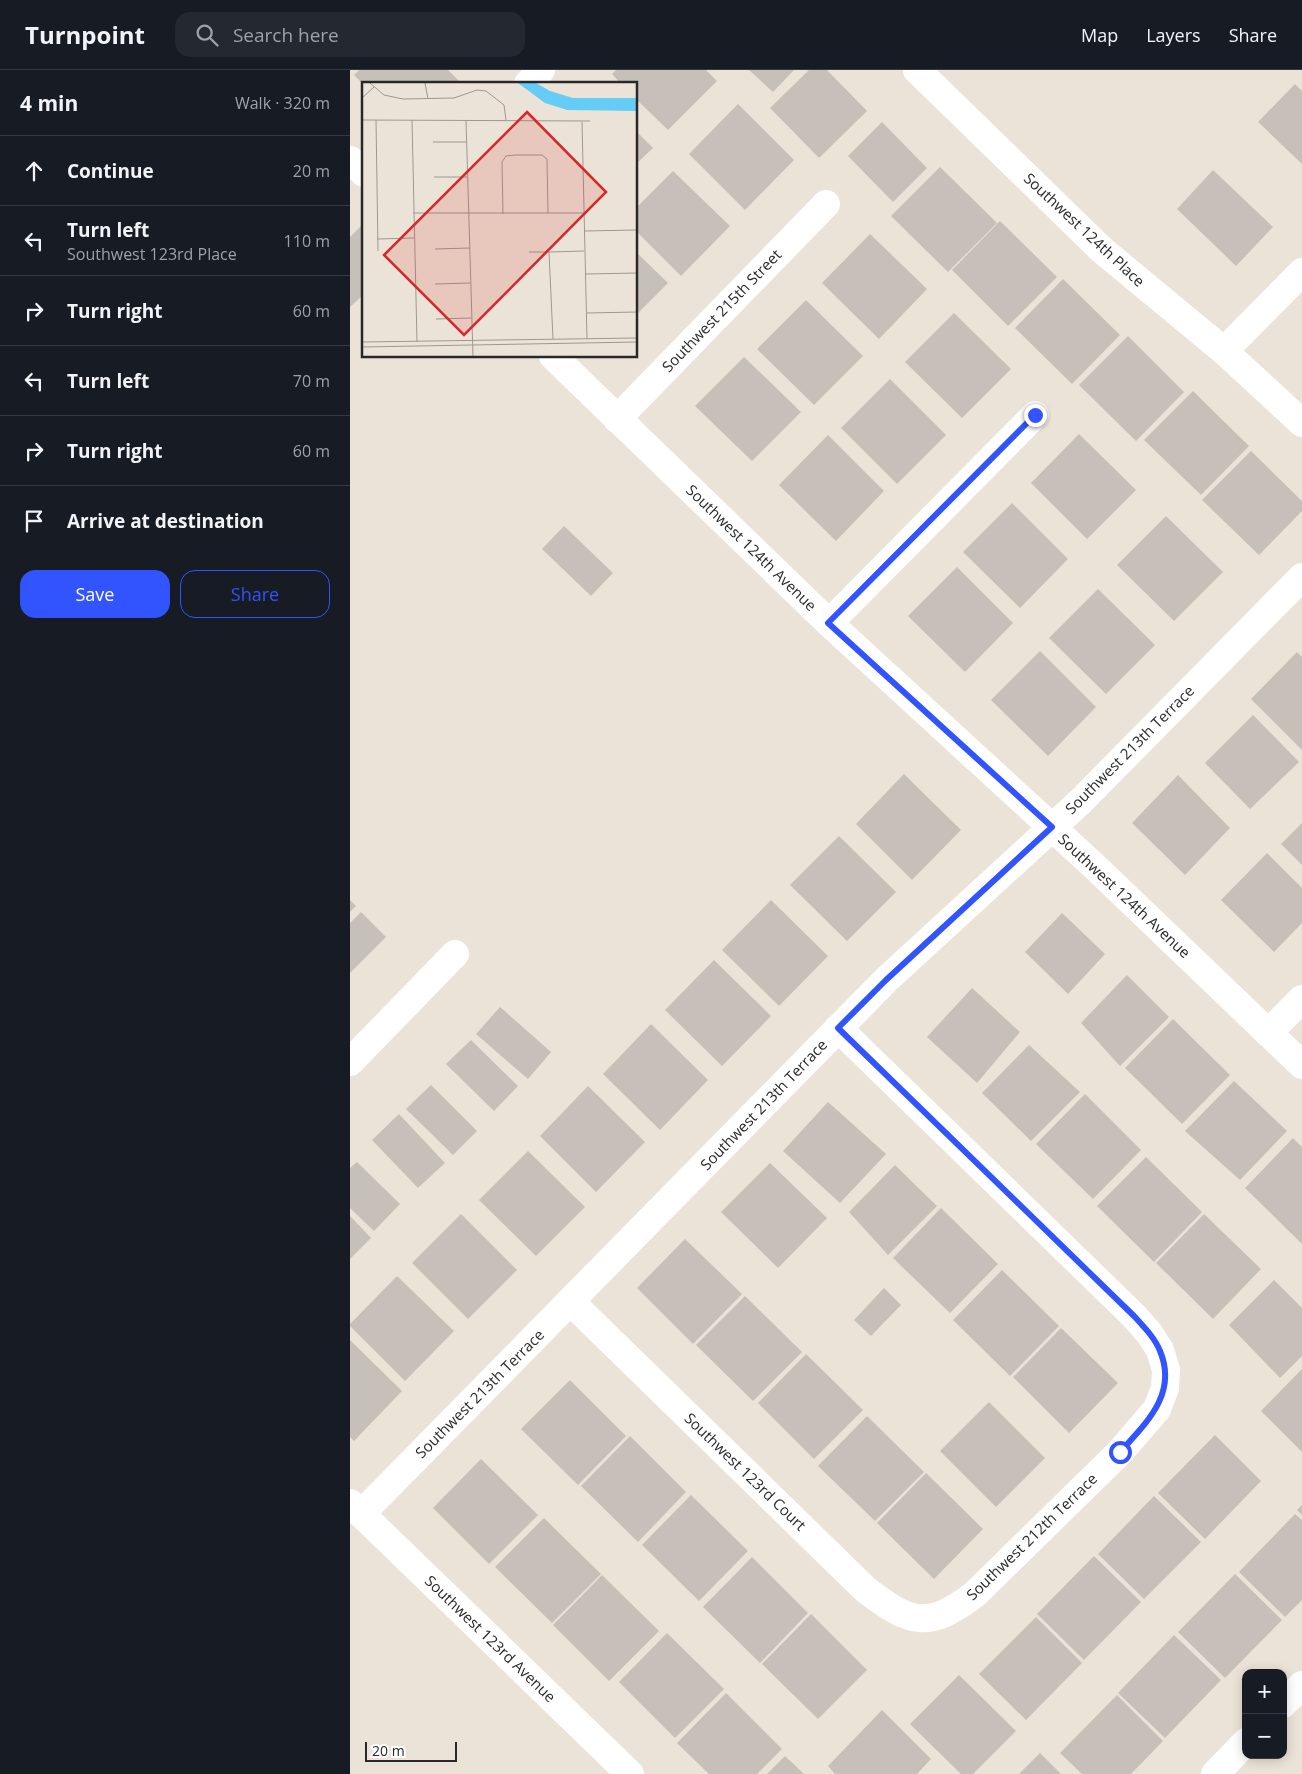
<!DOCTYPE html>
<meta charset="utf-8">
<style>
body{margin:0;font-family:"Open Sans",sans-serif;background:#242831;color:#f1f3f6}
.controls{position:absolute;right:15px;bottom:15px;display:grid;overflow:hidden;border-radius:10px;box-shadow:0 2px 12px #0003}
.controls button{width:45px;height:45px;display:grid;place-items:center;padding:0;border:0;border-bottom:1px solid #363941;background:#171b24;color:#f1f3f6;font:25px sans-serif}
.scale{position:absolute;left:15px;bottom:12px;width:92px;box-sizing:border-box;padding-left:5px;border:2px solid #282828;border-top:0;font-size:14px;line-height:18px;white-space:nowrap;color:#282828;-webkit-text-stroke:4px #fff;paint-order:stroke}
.stop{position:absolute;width:15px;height:15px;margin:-11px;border:4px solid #3254ff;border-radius:50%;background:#fff}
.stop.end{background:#3254ff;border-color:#fff;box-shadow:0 1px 5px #0008}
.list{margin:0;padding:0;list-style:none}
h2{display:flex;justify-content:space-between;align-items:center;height:65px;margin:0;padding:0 20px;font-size:21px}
h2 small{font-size:16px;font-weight:400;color:#9ea1a6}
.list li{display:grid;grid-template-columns:32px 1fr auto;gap:15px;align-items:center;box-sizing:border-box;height:70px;padding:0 20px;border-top:1px solid #363941}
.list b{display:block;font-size:19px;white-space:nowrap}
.list p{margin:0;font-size:16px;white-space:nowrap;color:#9ea1a6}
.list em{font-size:16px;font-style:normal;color:#9ea1a6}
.actions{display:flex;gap:10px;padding:15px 20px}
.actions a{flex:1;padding:11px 0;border:1px solid #3254ff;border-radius:15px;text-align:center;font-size:18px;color:#3254ff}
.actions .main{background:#3254ff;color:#fff}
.icon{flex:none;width:28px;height:28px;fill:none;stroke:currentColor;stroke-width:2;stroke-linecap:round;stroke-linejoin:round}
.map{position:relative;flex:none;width:952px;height:1704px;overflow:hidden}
header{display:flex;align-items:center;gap:30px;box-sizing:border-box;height:70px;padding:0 25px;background:#171b24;border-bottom:1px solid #363941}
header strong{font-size:24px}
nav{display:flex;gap:28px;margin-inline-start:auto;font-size:18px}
.search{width:350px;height:45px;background:#242831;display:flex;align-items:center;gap:12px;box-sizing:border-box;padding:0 18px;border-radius:15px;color:#9ea1a6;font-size:19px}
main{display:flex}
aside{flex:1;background:#171b24}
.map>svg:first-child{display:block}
.building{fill:#c6c0b8}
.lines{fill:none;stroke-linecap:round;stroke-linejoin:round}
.street{stroke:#fff;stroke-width:28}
.route{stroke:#3254ff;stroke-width:6}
.labels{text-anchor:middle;stroke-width:5;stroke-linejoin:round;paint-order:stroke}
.street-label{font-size:15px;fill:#282828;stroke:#fff}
.inset-road{fill:none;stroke:#9e9892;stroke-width:1}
.view{fill:#d62828;fill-opacity:0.15;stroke:#d62828;stroke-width:2.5}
.inset-edge{fill:none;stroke:#282828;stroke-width:2.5}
</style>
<header>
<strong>Turnpoint</strong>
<div class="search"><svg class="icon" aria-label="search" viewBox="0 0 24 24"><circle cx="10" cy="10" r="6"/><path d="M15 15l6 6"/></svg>Search here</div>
<nav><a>Map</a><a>Layers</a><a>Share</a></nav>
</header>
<main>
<aside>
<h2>4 min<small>Walk · 320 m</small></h2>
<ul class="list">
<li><svg class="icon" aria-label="ahead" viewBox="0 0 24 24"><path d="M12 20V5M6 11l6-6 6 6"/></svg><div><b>Continue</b></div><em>20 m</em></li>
<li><svg class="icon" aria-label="left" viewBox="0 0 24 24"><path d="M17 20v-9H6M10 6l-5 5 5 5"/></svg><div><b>Turn left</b><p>Southwest 123rd Place</p></div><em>110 m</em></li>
<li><svg class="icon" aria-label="right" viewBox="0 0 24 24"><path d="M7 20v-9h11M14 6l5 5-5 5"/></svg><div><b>Turn right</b></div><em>60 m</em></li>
<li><svg class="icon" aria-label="left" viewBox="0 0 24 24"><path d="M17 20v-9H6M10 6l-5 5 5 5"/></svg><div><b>Turn left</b></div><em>70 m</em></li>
<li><svg class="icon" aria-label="right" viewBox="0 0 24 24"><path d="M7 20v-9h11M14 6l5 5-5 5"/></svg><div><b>Turn right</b></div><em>60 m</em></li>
<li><svg class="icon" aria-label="arrive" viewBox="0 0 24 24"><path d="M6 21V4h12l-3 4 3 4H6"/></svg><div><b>Arrive at destination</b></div></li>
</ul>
<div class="actions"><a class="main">Save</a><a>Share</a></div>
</aside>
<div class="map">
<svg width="952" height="1704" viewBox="0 0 952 1704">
<rect width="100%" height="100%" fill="#ece3d8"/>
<!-- building -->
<path class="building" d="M 9,0 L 98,0 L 110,12 L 108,14 L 13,14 L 4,5 Z
M 266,0 L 356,0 L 367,11 L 318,60 L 286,29 L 286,14 L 271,14 L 262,4 Z
M 399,0 L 444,0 L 423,22 Z
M 459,0 L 477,0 L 517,41 L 469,88 L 420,38 Z
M 945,14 L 952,21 L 952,94 L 908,52 Z
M 388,34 L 444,90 L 395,140 L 339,84 Z
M 532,52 L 577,98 L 543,132 L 498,86 Z
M 286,61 L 303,78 L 286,94 Z
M 590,97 L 647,153 L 598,202 L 541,146 Z
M 863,100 L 923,157 L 886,196 L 827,139 Z
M 323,101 L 380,156 L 331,206 L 286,161 L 286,138 Z
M 650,151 L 707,207 L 658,256 L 602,200 Z
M 14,153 L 14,224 L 0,237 L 0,167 Z
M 520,164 L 577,219 L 529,269 L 472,213 Z
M 286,182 L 318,213 L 286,245 Z
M 713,209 L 770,265 L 722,314 L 665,258 Z
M 456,230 L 513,286 L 464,335 L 407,279 Z
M 604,243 L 661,299 L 612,348 L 555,292 Z
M 778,266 L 834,322 L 786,371 L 729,315 Z
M 394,287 L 451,342 L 402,391 L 345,336 Z
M 540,309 L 596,365 L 547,414 L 491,358 Z
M 843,321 L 899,376 L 851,425 L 794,370 Z
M 729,364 L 786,420 L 737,469 L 681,413 Z
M 478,365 L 534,421 L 486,471 L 429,415 Z
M 901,381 L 952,431 L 952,441 L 909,485 L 852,430 Z
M 662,433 L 718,489 L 670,538 L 613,482 Z
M 816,446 L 873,502 L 824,551 L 767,495 Z
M 214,456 L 263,503 L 241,526 L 192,479 Z
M 607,497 L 663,553 L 615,602 L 558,546 Z
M 748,519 L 805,575 L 756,624 L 699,568 Z
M 690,581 L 746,637 L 698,686 L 641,630 Z
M 947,582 L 952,587 L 952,680 L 901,629 Z
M 903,645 L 949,692 L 900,739 L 855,693 Z
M 554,704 L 611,760 L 562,810 L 506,754 Z
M 828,705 L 880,758 L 835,805 L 782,753 Z
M 952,753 L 952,795 L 931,774 Z
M 489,766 L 546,822 L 497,871 L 440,815 Z
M 917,783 L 952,818 L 952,853 L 924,882 L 871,830 Z
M 0,830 L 6,836 L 0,842 Z
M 421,830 L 478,886 L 429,936 L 372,880 Z
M 11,842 L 36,867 L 0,903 L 0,853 Z
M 712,843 L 755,884 L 718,924 L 675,882 Z
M 364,890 L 421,946 L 372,996 L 315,940 Z
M 777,905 L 819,947 L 770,996 L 731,953 Z
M 622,918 L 670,962 L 627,1013 L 577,967 Z
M 150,937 L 201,982 L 178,1009 L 126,964 Z
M 823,949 L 880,1005 L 832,1054 L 775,998 Z
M 301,954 L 358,1010 L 310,1060 L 253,1004 Z
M 121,970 L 168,1016 L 144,1041 L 96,994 Z
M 679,975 L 730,1022 L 681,1071 L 632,1023 Z
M 884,1011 L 937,1061 L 890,1110 L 835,1061 Z
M 81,1015 L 127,1061 L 103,1085 L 56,1039 Z
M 238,1016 L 295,1072 L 246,1122 L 190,1066 Z
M 735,1024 L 791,1080 L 743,1129 L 686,1074 Z
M 478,1032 L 536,1084 L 490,1133 L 433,1081 Z
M 49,1044 L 95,1093 L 68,1118 L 22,1070 Z
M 943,1068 L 952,1077 L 952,1174 L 895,1118 Z
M 178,1081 L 235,1137 L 186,1186 L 129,1130 Z
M 796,1087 L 852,1142 L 804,1192 L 747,1136 Z
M 7,1092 L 50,1134 L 24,1161 L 0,1138 L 0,1098 Z
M 420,1093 L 477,1148 L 428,1198 L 371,1142 Z
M 545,1095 L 587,1136 L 538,1185 L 499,1142 Z
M 591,1138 L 648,1194 L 600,1243 L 543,1188 Z
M 111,1144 L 167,1200 L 118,1249 L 62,1193 Z
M 854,1144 L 911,1199 L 863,1249 L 806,1193 Z
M 0,1146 L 21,1168 L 0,1189 Z
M 335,1169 L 392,1224 L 343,1274 L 287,1218 Z
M 652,1200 L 709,1256 L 660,1306 L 603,1250 Z
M 47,1206 L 104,1261 L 55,1311 L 0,1256 L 0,1254 Z
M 924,1210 L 952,1238 L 952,1286 L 930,1308 L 879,1255 Z
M 534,1218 L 551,1235 L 521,1266 L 504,1250 Z
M 395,1226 L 452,1282 L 403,1331 L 346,1275 Z
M 711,1258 L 768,1313 L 719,1363 L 663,1307 Z
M 0,1270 L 52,1321 L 4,1371 L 0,1367 Z
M 456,1284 L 513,1340 L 464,1389 L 408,1333 Z
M 952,1299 L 952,1382 L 911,1341 Z
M 220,1310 L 276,1366 L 228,1415 L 171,1359 Z
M 639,1332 L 695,1388 L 646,1437 L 590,1381 Z
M 517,1346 L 574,1402 L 525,1451 L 468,1396 Z
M 865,1365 L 911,1411 L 855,1469 L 808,1423 Z
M 280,1366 L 336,1422 L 288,1472 L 231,1416 Z
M 131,1389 L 188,1445 L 139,1494 L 83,1438 Z
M 576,1403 L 633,1459 L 584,1509 L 527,1453 Z
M 341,1425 L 398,1481 L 349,1531 L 292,1475 Z
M 804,1426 L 851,1472 L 794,1529 L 748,1484 Z
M 952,1435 L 952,1445 L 947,1440 Z
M 945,1444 L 952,1450 L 952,1530 L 935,1547 L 889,1502 Z
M 194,1448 L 251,1504 L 202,1553 L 145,1497 Z
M 744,1486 L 791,1532 L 734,1590 L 687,1544 Z
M 402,1487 L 458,1543 L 410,1593 L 353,1537 Z
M 885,1504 L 932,1550 L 875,1608 L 828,1562 Z
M 252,1505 L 309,1561 L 259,1611 L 203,1555 Z
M 461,1544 L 517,1600 L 468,1649 L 412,1594 Z
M 686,1547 L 732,1593 L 676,1650 L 629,1604 Z
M 317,1563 L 374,1619 L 325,1668 L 269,1612 Z
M 824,1565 L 871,1610 L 815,1668 L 768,1623 Z
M 609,1605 L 666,1661 L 623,1704 L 611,1704 L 560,1654 Z
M 376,1623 L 432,1679 L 407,1704 L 359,1704 L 327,1673 Z
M 767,1625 L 813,1671 L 781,1704 L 732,1704 L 710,1683 Z
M 532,1640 L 581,1689 L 567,1704 L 485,1704 L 478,1696 Z
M 690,1683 L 711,1704 L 669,1704 Z
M 435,1686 L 454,1704 L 417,1704 Z"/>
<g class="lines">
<!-- street -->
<path class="street" d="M 567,0 L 752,180 L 874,281 L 952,353
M 178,14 L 191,0
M 0,90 L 14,103
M 874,281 L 952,202
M 203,286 L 479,553 L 743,795 L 952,995
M 267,349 L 476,134
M 479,553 L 685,345
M 918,963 L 952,929
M 0,992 L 105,884
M 221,1232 L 515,1519 C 560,1554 578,1560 625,1524 L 770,1382 L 807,1339 L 815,1318 L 816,1300 L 810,1280 L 799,1263 L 784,1246 L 488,958
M 0,1433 L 280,1704
M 11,1444 L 536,910 L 731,731 L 952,507
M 933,1634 L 952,1615
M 865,1704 L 896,1672"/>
</g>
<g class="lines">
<!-- route -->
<path class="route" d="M 685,345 L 478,553 L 702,757 L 536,910 L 488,958 L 784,1246 C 794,1257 805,1268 810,1281 C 828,1324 796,1353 770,1382"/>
</g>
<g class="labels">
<!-- street labels -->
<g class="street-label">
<text transform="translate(734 160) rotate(43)" y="5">Southwest 124th Place</text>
<text transform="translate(372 241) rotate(-46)" y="5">Southwest 215th Street</text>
<text transform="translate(401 478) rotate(44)" y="5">Southwest 124th Avenue</text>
<text transform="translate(780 680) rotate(-45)" y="5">Southwest 213th Terrace</text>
<text transform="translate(774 826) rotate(43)" y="5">Southwest 124th Avenue</text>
<text transform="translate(414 1035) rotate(-46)" y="5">Southwest 213th Terrace</text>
<text transform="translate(130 1324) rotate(-45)" y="5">Southwest 213th Terrace</text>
<text transform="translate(395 1402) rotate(44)" y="5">Southwest 123rd Court</text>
<text transform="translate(682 1467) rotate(-44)" y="5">Southwest 212th Terrace</text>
<text transform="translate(140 1569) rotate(44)" y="5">Southwest 123rd Avenue</text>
</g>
</g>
<!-- overview -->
<g transform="translate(12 12)">
<rect width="275" height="275" fill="#ece3d8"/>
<path d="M 156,1 L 174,1 L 188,9 L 211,16 L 275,16 L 275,29 L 205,28 L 183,21 Z" fill="#64ccf5"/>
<path class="inset-road" d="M 8,1 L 22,13 L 41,17 L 92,16 L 115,8 L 124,9 L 142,23 L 144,38M 63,1 L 66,17M 0,16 L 12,5M 0,38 L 228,39M 14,38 L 16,169M 50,38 L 55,260M 104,38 L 111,274M 220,40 L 225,257M 71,60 L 105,60M 72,95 L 105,95M 51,131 L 222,131M 141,132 L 140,80 L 144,74 L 153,73 L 180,73 L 185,77 L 186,131M 222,149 L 275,148M 15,157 L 52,156M 73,167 L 108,166M 167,170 L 187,170M 224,192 L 275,191M 73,202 L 108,201M 225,231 L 275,230M 74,237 L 109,236M 191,257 L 187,170 L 222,169M 0,260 L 275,256M 0,265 L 275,260"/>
<path class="view" d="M 165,30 L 244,110 L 102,253 L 22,173 Z"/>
<rect width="275" height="275" class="inset-edge"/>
</g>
</svg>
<div class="controls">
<button>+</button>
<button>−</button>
</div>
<div class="scale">20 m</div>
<div class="stop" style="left:770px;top:1382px"></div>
<div class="stop end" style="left:685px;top:345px"></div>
</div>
</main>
